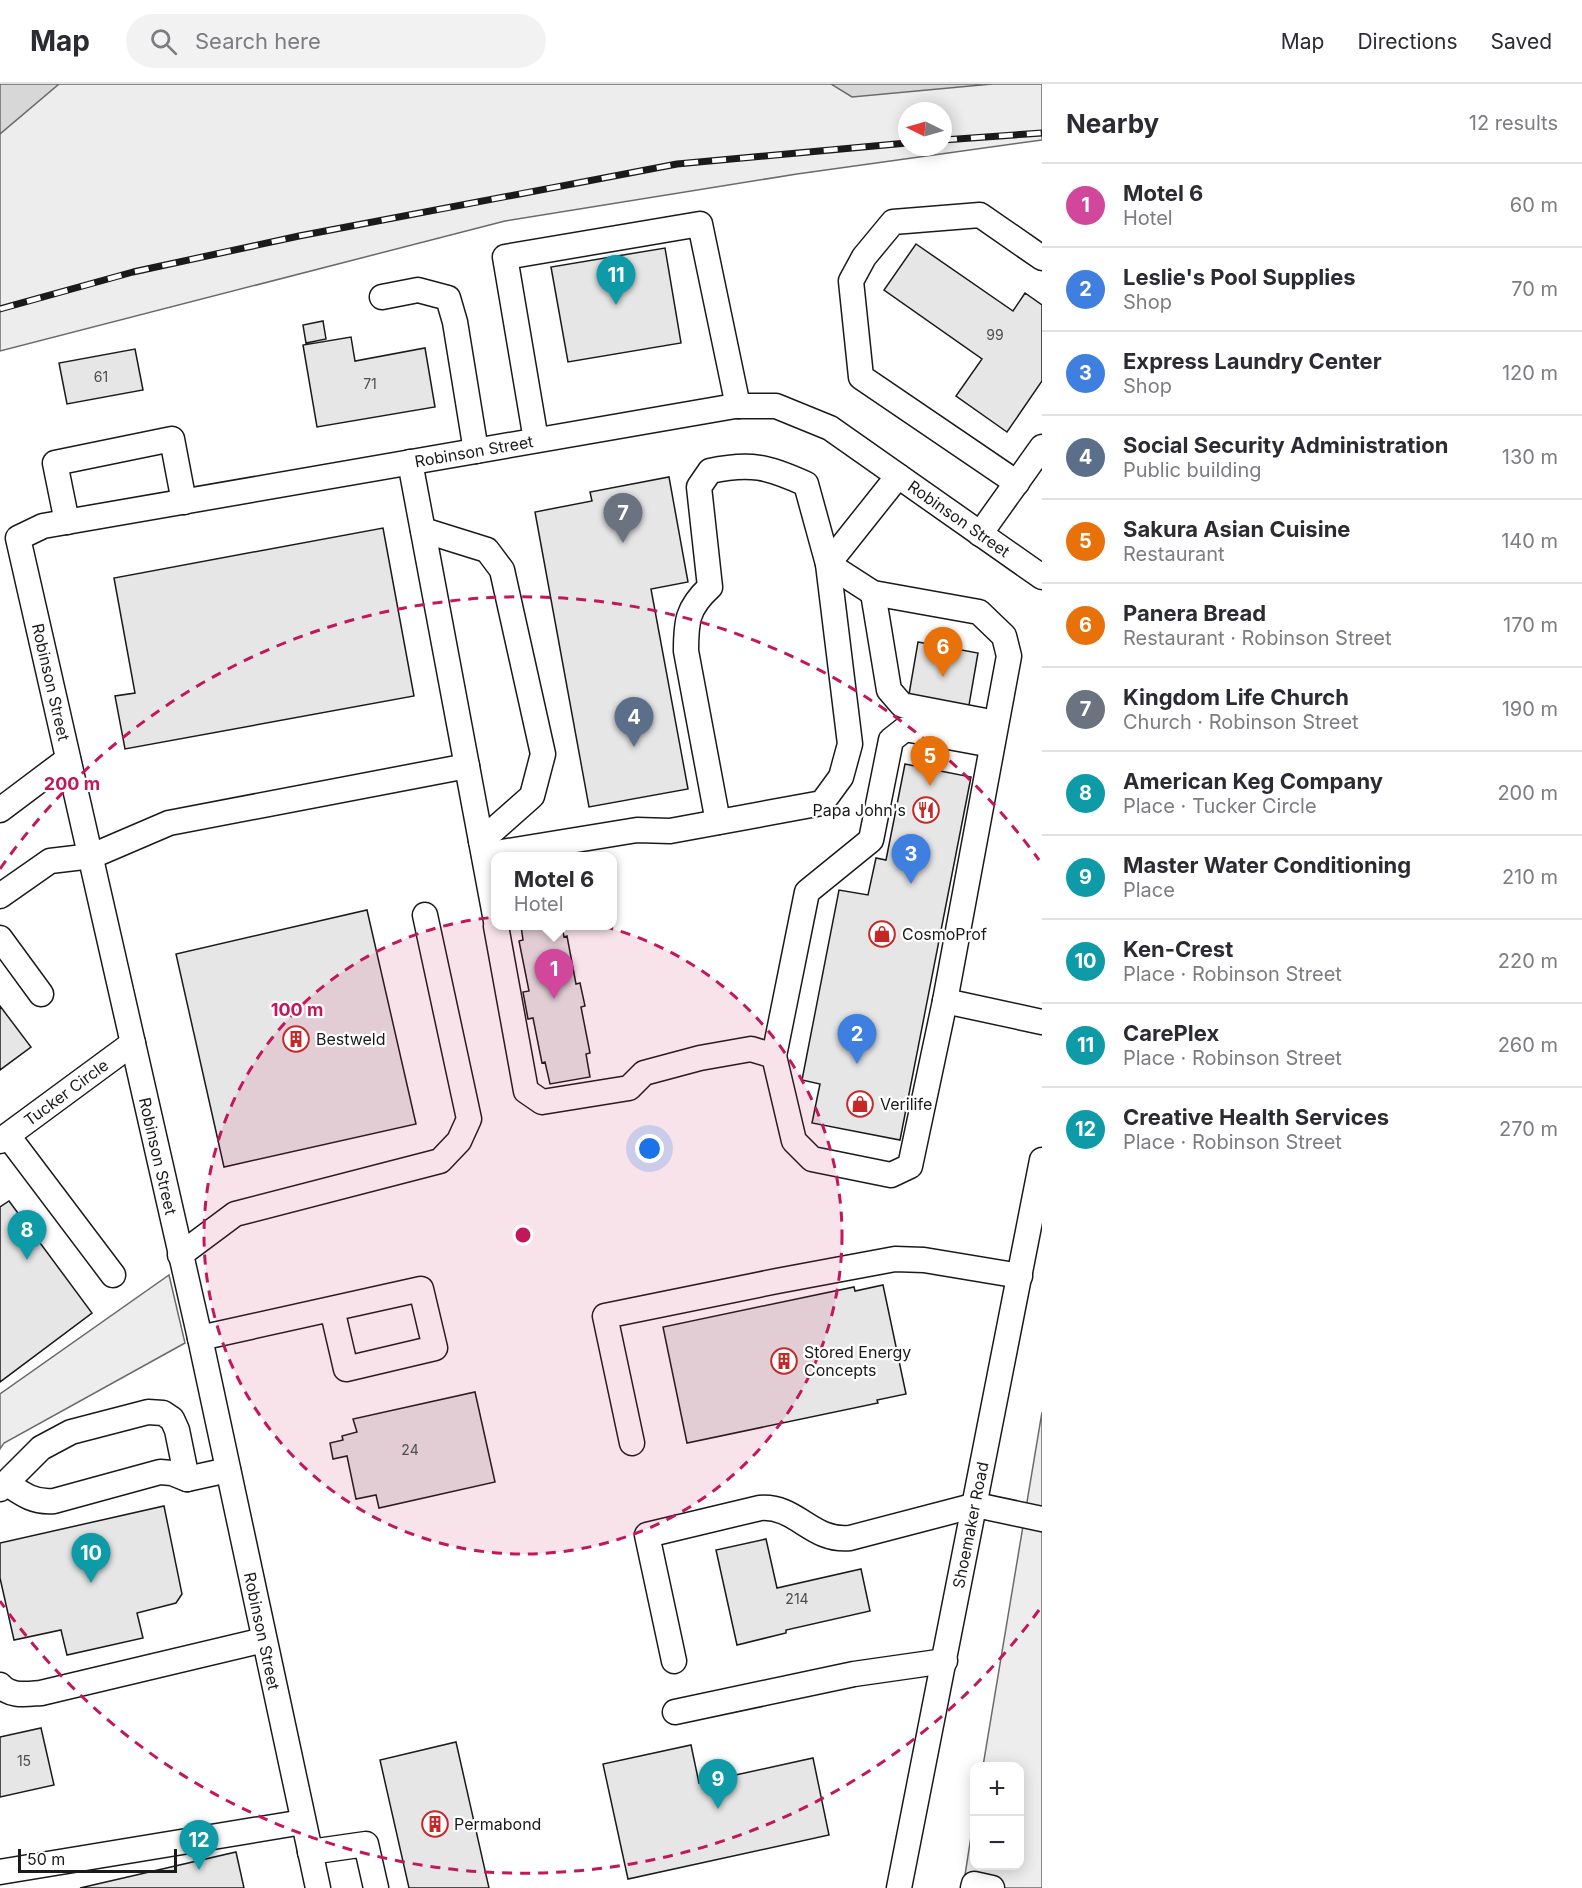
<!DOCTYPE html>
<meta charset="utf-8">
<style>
body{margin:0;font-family:Inter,sans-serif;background:#f2f2f3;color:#2b2b33}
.controls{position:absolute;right:18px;bottom:18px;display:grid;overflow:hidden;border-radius:12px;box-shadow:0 3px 15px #0003}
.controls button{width:54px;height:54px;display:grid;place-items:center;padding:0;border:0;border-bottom:2px solid #e1e1e2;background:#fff;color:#2b2b33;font:30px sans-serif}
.compass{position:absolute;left:898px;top:18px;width:54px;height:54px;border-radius:50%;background:#fff;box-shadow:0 3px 15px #0003;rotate:275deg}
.scale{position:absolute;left:18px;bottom:15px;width:159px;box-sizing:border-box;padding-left:6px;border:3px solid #1a1a1a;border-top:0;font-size:16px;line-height:21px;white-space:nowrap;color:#1a1a1a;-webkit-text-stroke:4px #fff;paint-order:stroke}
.you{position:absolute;left:650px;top:1065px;width:21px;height:21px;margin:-15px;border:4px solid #fff;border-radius:50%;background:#1a73e8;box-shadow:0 0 0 9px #1a73e833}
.badge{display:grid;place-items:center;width:39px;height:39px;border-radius:50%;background:#c62828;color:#fff;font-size:20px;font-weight:700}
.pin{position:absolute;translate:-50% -50px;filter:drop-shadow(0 2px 3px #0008)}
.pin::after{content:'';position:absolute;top:32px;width:21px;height:18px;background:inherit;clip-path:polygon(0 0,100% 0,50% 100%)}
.popup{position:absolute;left:491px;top:768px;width:126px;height:78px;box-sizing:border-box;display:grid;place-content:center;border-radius:12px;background:#fff;filter:drop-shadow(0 2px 4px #0005);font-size:20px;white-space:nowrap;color:#7c7c81}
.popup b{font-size:22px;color:#2b2b33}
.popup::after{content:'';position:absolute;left:50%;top:100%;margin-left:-12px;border:12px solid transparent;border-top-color:#fff}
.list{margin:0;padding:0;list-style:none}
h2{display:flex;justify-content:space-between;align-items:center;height:78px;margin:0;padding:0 24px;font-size:26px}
h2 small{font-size:20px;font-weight:400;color:#7c7c81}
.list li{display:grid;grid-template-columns:39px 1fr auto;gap:18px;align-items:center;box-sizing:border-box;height:84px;padding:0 24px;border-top:2px solid #e1e1e2}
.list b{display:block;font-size:22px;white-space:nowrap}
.list p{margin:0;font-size:20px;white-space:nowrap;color:#7c7c81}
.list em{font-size:20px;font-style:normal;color:#7c7c81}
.icon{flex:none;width:33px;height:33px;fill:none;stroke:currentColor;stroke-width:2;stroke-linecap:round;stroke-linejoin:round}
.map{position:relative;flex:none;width:1042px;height:1804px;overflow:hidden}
header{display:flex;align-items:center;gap:36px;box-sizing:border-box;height:84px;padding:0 30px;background:#fff;border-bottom:2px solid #e1e1e2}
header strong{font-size:28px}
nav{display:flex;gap:33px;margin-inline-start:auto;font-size:21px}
.search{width:420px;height:54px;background:#f2f2f3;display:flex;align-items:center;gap:15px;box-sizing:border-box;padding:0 21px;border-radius:33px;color:#7c7c81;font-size:22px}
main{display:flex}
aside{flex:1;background:#fff}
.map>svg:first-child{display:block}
.built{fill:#ededed;stroke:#6a6a6a;stroke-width:1.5;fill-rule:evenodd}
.water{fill:#d7d7d7;stroke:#6a6a6a;stroke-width:1.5}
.building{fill:#e6e6e6;stroke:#1a1a1a;stroke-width:1.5}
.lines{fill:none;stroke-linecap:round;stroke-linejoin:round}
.minor-casing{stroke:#1a1a1a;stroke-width:27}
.minor{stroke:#fff;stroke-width:24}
.rail-casing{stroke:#1a1a1a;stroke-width:7}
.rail{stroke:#fff;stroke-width:4.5;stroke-dasharray:14;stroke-linecap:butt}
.ring{fill:none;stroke:#c2185b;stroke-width:3;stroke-dasharray:10 8}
.labels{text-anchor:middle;stroke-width:4.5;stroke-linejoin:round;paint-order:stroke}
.number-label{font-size:14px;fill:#4d4d4d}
.street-label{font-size:16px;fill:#1a1a1a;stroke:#fff}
.poi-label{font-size:16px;fill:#1a1a1a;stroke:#fff;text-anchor:start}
.centre{fill:#c2185b;stroke:#fff;stroke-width:3}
.ring-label{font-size:18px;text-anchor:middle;font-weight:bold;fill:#c2185b;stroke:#fff;stroke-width:4.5;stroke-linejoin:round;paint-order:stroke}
</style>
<header>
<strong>Map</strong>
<div class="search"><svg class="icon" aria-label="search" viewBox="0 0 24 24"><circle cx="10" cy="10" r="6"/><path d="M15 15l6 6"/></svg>Search here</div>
<nav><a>Map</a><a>Directions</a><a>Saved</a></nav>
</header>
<main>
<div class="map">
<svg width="1042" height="1804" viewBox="0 0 1042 1804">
<rect width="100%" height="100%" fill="#fff"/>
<!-- built -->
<path class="built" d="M 0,0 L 1042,0 L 1042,56 L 797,90 L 505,137 L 0,267 ZM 907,27 L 943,27 L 943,63 L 907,63 Z
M 169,1191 L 185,1259 L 4,1359 L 0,1365 L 0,1310 Z
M 1042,1328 L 1042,1804 L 963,1804 L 974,1733 L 975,1782 L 1020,1782 L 1020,1682 L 983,1682 Z"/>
<!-- water -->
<path class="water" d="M 0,0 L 59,0 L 0,50 Z
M 831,0 L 992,0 L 852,13 Z"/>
<!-- building -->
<path class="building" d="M 916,160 L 1013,227 L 1025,209 L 1042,221 L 1042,297 L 1007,348 L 956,312 L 982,275 L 884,206 Z
M 665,164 L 681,259 L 568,278 L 551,183 Z
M 323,237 L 326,255 L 306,259 L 303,241 Z
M 351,253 L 355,277 L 425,264 L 435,323 L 317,343 L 303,261 Z
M 135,265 L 143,306 L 67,320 L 59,279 Z
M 669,393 L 688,498 L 651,505 L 688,705 L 589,723 L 535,428 L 592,417 L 590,408 Z
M 383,444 L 414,612 L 125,665 L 115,612 L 135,609 L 114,494 Z
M 918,558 L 978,569 L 968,627 L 908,616 Z
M 905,680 L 971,693 L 900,1056 L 812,1039 L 820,1000 L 802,996 L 839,806 L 868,811 L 876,774 L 886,776 Z
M 367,826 L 416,1040 L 224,1083 L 176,870 Z
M 521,842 L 562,842 L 564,853 L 567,852 L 576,900 L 580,899 L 585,922 L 581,923 L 590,969 L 586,970 L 590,993 L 550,1000 L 545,978 L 542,979 L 533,934 L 528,935 L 523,908 L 529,907 L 519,857 L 523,856 Z
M 0,922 L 31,963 L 0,986 Z
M 9,1117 L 92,1229 L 0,1298 L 0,1123 Z
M 883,1201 L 906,1310 L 877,1316 L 878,1319 L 687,1359 L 663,1243 L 854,1203 L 855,1207 Z
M 475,1308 L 495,1398 L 379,1424 L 376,1411 L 356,1415 L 347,1372 L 333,1375 L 330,1359 L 343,1356 L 342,1352 L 357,1348 L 353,1335 Z
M 164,1422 L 182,1510 L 176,1519 L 137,1529 L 143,1554 L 67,1571 L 61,1546 L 14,1556 L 0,1494 L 0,1459 Z
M 766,1455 L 777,1504 L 861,1485 L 870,1527 L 786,1546 L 786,1549 L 737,1561 L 716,1466 Z
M 41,1644 L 54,1701 L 0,1713 L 0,1653 Z
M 456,1658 L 489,1804 L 409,1804 L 380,1676 Z
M 691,1661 L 699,1699 L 813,1674 L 829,1751 L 628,1795 L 603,1680 Z
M 236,1768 L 244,1804 L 80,1804 Z"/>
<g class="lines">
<!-- minor casing -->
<g class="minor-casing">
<g id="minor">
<path d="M 382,213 L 418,206 L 448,214 L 455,238 L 476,367"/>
<path d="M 536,356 L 505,173 L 700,140 L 738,322"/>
<path d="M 410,378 L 496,837"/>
<path d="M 1017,399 L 861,293 L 851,197 L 864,173 L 893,138 L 980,131 L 1042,174"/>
<path d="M 67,438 L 55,379 L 172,355 L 184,418"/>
<path d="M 423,446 L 487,466 L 502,486 L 543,670 L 532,712 L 481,757"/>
<path d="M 980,450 L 1042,363"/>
<path d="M 873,509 L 889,606 L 902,621 L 996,639"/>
<path d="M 0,726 L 68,675"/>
<path d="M 718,738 L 686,567 C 686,538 687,524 710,503 L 699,403 L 710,387 C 751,378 768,383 806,400 L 828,480 L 873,509 L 979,528 L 1004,552 L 1009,572 L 945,917 L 1042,938"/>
<path d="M 484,771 L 637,746 L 670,747 L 822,719 L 841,693 L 850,660 L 828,480 L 898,392"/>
<path d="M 0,812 L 50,777 L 92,772 L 169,739 L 467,682"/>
<path d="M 496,842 L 526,1007 L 542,1018 L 629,1004 L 644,989 L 700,974 L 751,965 L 774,972 L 794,1057 L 812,1075 L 891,1091 L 910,1082 L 945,917"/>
<path d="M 0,854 L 41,910"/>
<path d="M 774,972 L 807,808 L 871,756 L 891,656 L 905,645 L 992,661"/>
<path d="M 8,1052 L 113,1191"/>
<path id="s1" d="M 0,1057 L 133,959"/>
<path d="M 180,1171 L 235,1130 L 440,1077 L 459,1057 L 469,1035 L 425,831"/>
<path d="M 200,1254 L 421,1205 L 435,1264 L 346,1285 L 332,1225"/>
<path d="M 632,1359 L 605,1232 L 777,1197 L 895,1175 L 924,1176 L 1020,1192"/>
<path d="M 6,1399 C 22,1410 34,1419 54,1417 L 160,1388 L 172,1389 L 187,1395 L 228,1386"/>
<path d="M 0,1405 L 41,1364 L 71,1348 L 148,1328 L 163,1329 L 172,1335 L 177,1346 L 187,1395"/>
<path d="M 674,1577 L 647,1451 L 760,1424 C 797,1421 811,1458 850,1454 L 976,1421 L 1042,1435"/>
<path d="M 0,1601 C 10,1613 26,1610 41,1609 L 264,1556"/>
<path d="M 675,1628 L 854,1590 L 945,1577"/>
<path d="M 310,1768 L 366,1760 L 376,1804"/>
<path d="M 0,1788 L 303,1738"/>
<path id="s2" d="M 318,1804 L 200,1254 L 18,454 L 43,442 L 735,322 L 776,322 L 830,344 L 1042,493"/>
<path id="s3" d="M 899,1804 L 1042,1076"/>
<path d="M 973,1804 L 974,1800 L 992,1804"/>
</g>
</g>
<!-- minor -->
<use href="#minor" class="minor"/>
<!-- rail casing -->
<g class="rail-casing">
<path id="rail" d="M 943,56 L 1042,49
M 0,225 L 133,188 L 299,152 L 677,80 L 907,59"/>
</g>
<!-- rail -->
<use href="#rail" class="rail"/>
</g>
<!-- distance rings -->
<circle cx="523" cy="1151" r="319" fill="#c2185b" fill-opacity=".12"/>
<g class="ring">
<circle cx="523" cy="1151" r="319"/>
<path d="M1039 1526A638 638 0 0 1 0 1517M0 785A638 638 0 0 1 1039 776"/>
</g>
<!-- icons -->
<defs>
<g id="restaurant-ring" transform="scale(1.35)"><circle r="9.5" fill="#fff" stroke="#c62828" stroke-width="1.5"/><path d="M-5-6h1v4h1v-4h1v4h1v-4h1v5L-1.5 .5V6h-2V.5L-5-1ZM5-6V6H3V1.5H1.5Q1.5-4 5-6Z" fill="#c62828"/></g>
<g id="shop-ring" transform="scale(1.35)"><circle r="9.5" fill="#fff" stroke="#c62828" stroke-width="1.5"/><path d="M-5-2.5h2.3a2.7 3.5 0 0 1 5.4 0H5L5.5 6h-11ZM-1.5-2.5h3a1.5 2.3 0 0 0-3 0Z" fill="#c62828"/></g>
<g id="building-ring" transform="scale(1.35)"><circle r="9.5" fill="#fff" stroke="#c62828" stroke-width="1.5"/><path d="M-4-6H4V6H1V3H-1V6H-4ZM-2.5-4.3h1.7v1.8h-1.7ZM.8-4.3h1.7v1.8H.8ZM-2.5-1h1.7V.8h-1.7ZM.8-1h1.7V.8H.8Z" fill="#c62828"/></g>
</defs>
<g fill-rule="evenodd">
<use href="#restaurant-ring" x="926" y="726"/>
<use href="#shop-ring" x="882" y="850"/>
<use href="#building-ring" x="296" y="955"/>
<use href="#shop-ring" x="860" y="1020"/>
<use href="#building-ring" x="784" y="1277"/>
<use href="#building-ring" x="435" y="1740"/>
</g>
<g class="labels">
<!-- number labels -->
<g class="number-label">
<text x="995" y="256">99</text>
<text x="101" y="298">61</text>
<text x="370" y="305">71</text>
<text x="410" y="1371">24</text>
<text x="797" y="1520">214</text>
<text x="24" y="1682">15</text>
</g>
<!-- street labels -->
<g class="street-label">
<text dy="6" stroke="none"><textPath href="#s2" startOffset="1848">Robinson Street</textPath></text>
<text dy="6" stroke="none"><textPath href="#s2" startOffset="2370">Robinson Street</textPath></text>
<text transform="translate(51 598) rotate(77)" y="6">Robinson Street</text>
<text dy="6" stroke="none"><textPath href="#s1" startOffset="82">Tucker Circle</textPath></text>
<text transform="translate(158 1072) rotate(77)" y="6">Robinson Street</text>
<text dy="6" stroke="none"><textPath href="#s3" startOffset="370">Shoemaker Road</textPath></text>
<text transform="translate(262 1547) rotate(78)" y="6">Robinson Street</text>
</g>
<!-- poi labels -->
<g class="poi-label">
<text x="906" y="732" text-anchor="end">Papa John's</text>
<text x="902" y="856">CosmoProf</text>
<text x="316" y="961">Bestweld</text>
<text x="880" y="1026">Verilife</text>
<text x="804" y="1274">Stored Energy<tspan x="804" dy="18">Concepts</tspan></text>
<text x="454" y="1746">Permabond</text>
</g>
</g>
<circle cx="523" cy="1151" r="9" class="centre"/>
<g class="ring-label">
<text x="72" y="706">200 m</text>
<text x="297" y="932">100 m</text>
</g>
</svg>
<div class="controls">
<button>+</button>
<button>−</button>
</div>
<svg class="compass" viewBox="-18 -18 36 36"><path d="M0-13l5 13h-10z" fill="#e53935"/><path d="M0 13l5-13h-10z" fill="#7c7c81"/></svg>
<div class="scale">50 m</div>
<div class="you"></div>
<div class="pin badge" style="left:554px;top:915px;background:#d1479c">1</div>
<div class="popup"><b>Motel 6</b>Hotel</div>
<div class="pin badge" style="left:857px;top:980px;background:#3f7fe0">2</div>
<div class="pin badge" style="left:911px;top:800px;background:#3f7fe0">3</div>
<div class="pin badge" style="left:634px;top:663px;background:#5c6f8a">4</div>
<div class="pin badge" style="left:930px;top:702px;background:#e8710a">5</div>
<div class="pin badge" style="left:943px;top:593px;background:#e8710a">6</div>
<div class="pin badge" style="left:623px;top:459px;background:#6b7280">7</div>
<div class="pin badge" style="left:27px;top:1176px;background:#0f9aa8">8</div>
<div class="pin badge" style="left:718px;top:1725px;background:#0f9aa8">9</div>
<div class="pin badge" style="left:91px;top:1499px;background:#0f9aa8">10</div>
<div class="pin badge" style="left:616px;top:221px;background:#0f9aa8">11</div>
<div class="pin badge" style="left:199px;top:1786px;background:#0f9aa8">12</div>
</div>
<aside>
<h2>Nearby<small>12 results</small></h2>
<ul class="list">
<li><span class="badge" style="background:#d1479c">1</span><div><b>Motel 6</b><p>Hotel</p></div><em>60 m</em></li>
<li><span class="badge" style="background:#3f7fe0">2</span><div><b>Leslie's Pool Supplies</b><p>Shop</p></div><em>70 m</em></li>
<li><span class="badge" style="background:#3f7fe0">3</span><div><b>Express Laundry Center</b><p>Shop</p></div><em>120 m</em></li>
<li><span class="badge" style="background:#5c6f8a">4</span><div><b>Social Security Administration</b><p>Public building</p></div><em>130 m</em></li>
<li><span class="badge" style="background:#e8710a">5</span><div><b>Sakura Asian Cuisine</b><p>Restaurant</p></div><em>140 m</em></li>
<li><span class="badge" style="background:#e8710a">6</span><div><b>Panera Bread</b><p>Restaurant · Robinson Street</p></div><em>170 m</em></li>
<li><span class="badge" style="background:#6b7280">7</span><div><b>Kingdom Life Church</b><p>Church · Robinson Street</p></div><em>190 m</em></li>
<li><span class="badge" style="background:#0f9aa8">8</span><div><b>American Keg Company</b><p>Place · Tucker Circle</p></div><em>200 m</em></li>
<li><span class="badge" style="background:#0f9aa8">9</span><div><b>Master Water Conditioning</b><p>Place</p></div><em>210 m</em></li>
<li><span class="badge" style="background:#0f9aa8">10</span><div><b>Ken-Crest</b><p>Place · Robinson Street</p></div><em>220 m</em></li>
<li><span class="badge" style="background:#0f9aa8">11</span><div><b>CarePlex</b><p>Place · Robinson Street</p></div><em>260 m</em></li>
<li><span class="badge" style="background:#0f9aa8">12</span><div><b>Creative Health Services</b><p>Place · Robinson Street</p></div><em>270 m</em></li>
</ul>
</aside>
</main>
